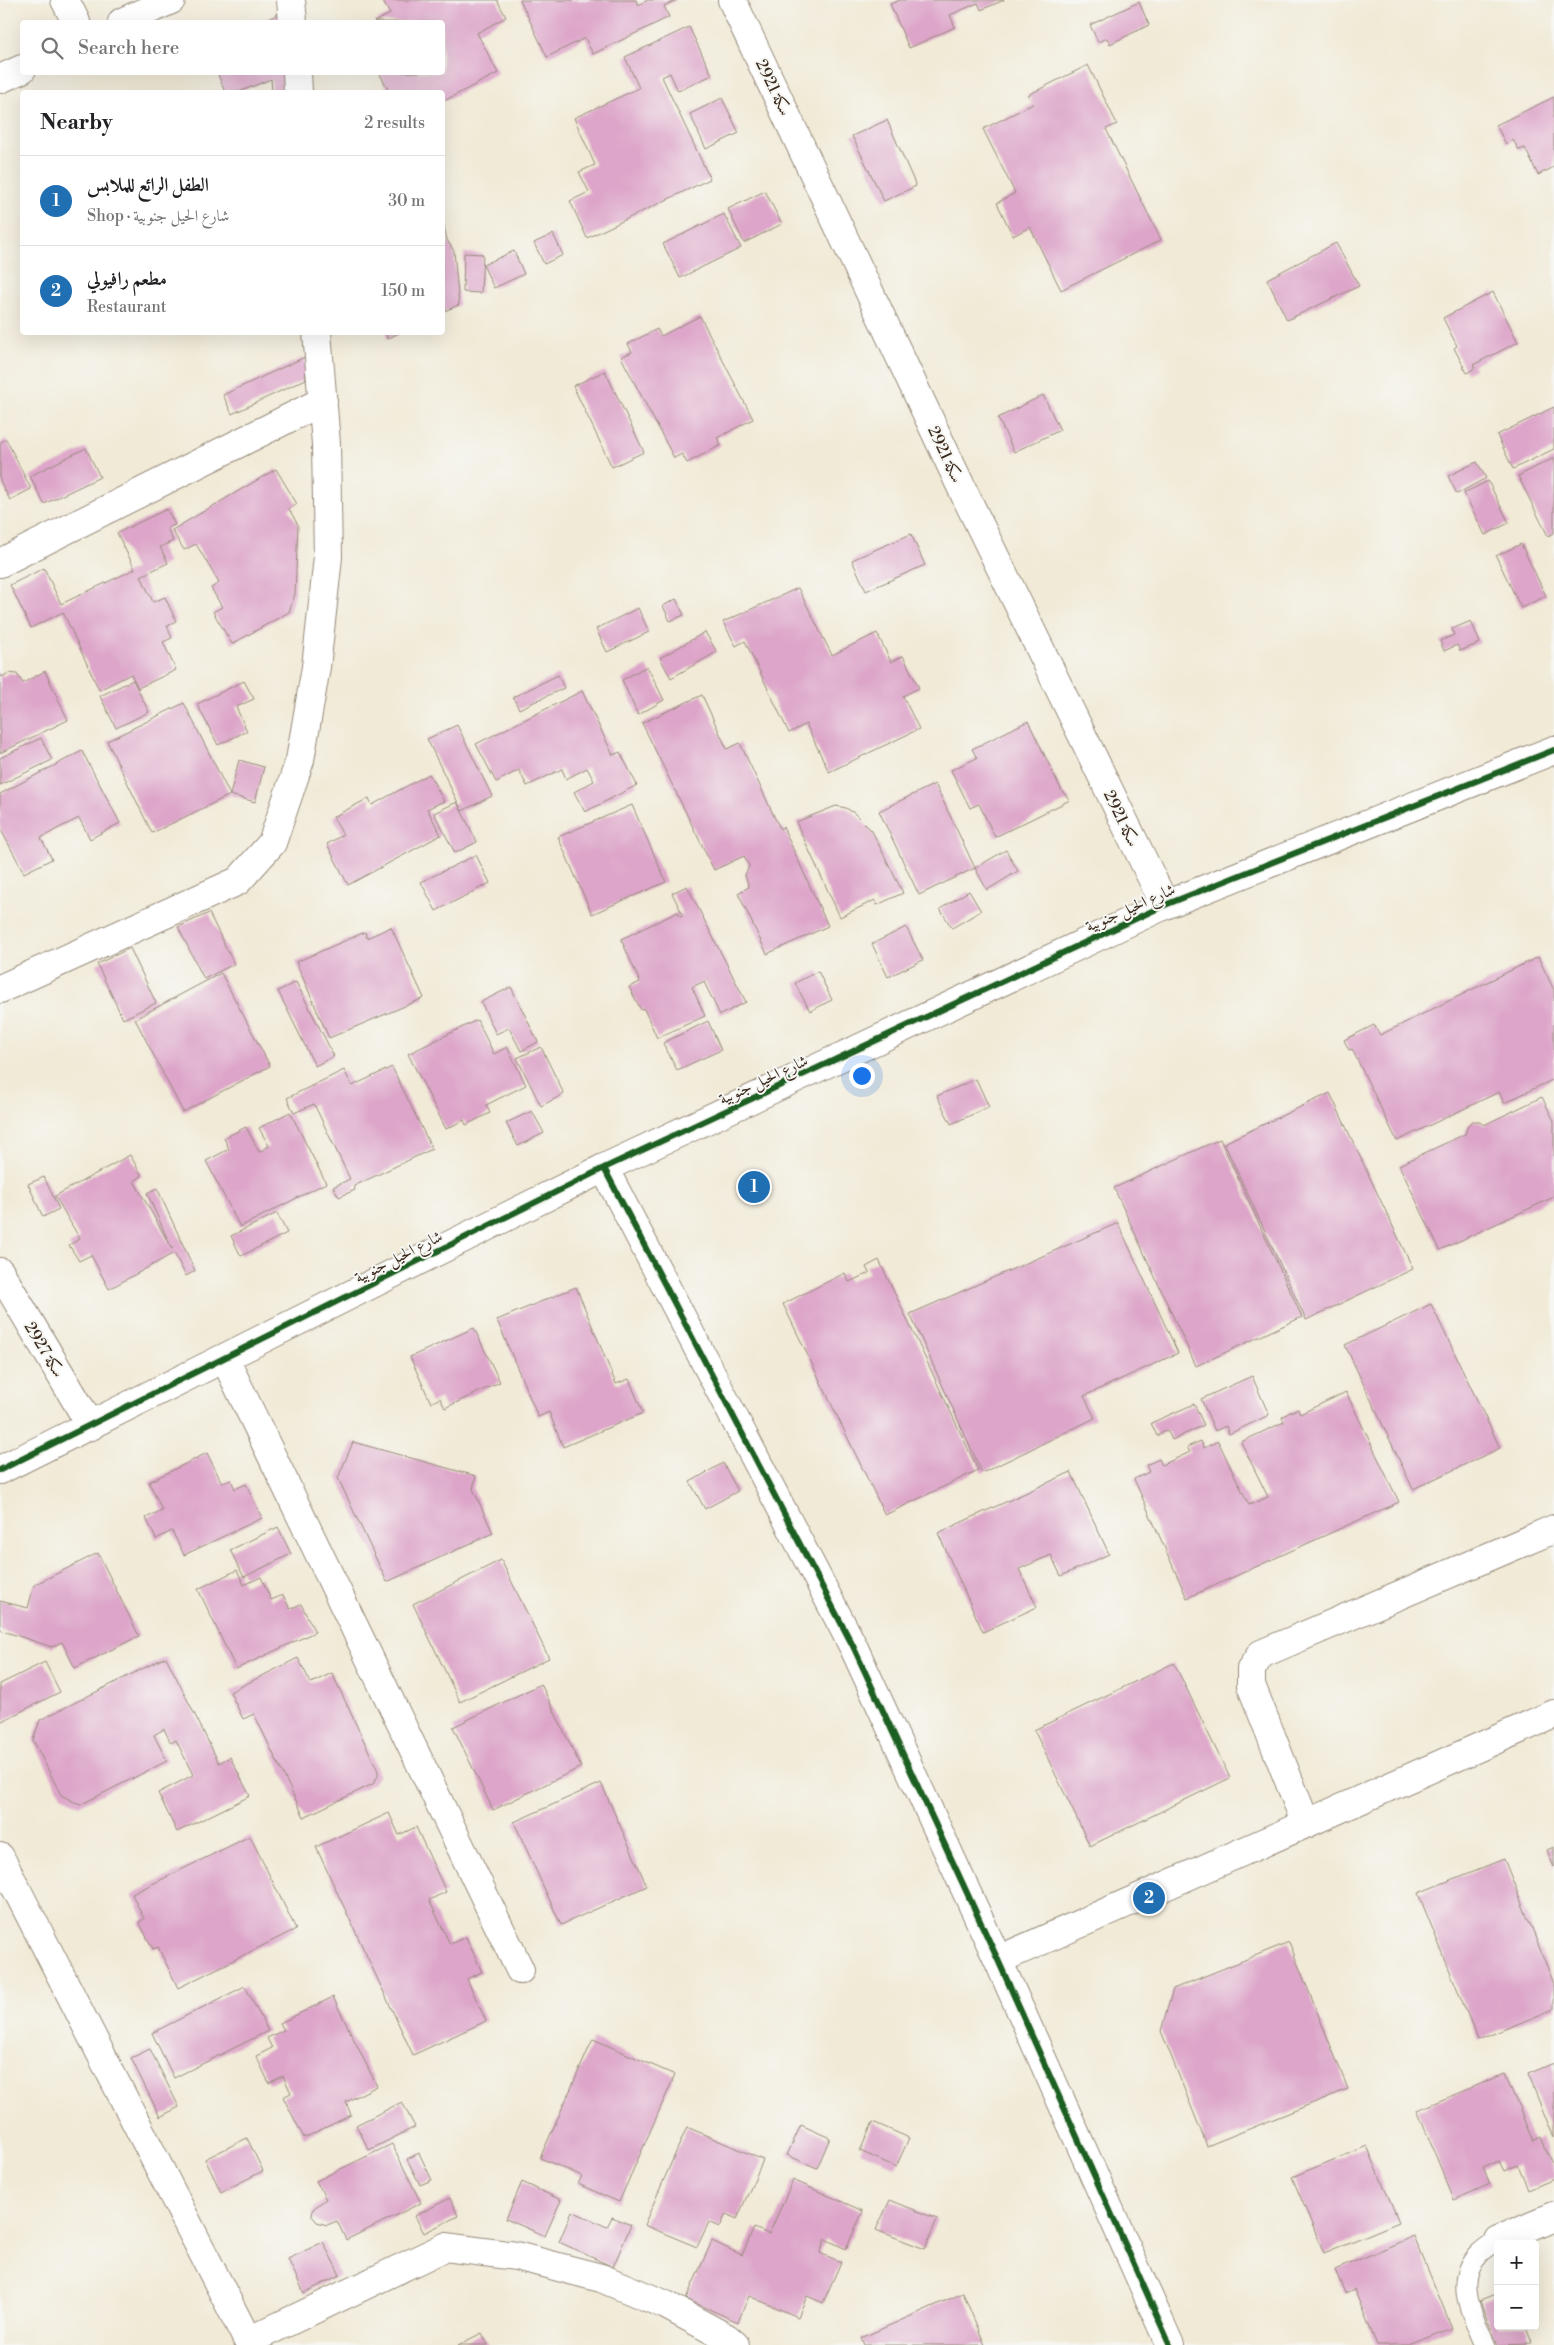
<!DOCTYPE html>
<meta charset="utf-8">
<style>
body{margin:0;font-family:"Libre Bodoni",Amiri,serif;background:#f2f2f2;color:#202124}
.controls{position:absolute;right:15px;bottom:15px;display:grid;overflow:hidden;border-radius:5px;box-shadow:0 5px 20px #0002}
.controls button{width:45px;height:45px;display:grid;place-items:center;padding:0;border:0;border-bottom:1px solid #e0e0e0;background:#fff;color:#202124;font:25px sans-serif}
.you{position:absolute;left:861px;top:1075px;width:18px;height:18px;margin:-12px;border:4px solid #fff;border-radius:50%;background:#1a73e8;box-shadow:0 0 0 8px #1a73e833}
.badge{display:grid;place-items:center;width:32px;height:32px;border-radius:50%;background:#1f6fb2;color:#fff;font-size:16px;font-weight:700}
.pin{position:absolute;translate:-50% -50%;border:2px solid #fff;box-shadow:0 1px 5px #0006}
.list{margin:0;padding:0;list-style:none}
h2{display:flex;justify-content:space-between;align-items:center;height:65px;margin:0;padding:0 20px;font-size:21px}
h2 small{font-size:16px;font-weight:400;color:#757577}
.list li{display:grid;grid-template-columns:32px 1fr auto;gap:15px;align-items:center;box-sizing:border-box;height:90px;padding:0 20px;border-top:1px solid #e0e0e0}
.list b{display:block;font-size:19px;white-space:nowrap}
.list p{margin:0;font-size:16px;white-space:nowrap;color:#757577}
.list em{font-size:16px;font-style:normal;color:#757577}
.icon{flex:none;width:28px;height:28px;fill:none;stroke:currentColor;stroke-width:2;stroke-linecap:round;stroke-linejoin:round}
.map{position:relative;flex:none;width:1554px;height:2345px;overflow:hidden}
.search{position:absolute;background:#fff;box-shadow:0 5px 20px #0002;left:20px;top:20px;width:425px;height:55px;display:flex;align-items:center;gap:12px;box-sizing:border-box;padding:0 18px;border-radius:5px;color:#757577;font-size:19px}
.panel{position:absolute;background:#fff;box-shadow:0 5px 20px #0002;left:20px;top:90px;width:425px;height:245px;border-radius:5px}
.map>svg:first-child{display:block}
.building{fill:#dda5c9}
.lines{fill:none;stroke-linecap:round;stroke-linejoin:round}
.service-casing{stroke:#968a7a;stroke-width:22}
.minor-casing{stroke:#968a7a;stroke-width:30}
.tertiary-casing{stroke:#968a7a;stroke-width:30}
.service{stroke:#fff;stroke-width:20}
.minor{stroke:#fff;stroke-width:28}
.tertiary{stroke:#fff;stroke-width:28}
.cycleway-casing{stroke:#f6f6f2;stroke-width:9}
.cycleway{stroke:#1b5e20;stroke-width:6}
.labels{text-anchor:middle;stroke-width:4;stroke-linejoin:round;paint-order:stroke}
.street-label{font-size:16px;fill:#3b2a1e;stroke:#f6f6f2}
</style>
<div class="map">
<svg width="1554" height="2345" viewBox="0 0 1554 2345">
<rect width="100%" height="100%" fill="#f6f6f2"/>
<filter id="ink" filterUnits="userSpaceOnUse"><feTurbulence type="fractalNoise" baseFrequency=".02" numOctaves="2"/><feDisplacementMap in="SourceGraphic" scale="10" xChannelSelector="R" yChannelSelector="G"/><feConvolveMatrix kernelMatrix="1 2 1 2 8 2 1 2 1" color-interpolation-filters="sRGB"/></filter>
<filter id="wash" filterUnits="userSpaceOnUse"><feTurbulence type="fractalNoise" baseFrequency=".0096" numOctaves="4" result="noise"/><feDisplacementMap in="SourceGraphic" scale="20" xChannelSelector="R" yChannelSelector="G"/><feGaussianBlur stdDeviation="1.12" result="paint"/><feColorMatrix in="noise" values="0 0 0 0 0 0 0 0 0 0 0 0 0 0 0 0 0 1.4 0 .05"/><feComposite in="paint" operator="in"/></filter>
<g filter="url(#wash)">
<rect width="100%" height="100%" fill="#f1ead7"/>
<g id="blocks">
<!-- building -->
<path class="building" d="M 382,0 L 497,0 L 506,17 L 477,33 L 498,73 L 442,102 L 442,92 L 389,92 L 379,72 L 442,72 L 442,22 L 374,22 L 390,14 Z
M 520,0 L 636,0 L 638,5 L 648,0 L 677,0 L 664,6 L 669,17 L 593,54 L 585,38 L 547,57 Z
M 900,0 L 1004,0 L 981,10 L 978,3 L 950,15 L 955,27 L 909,48 L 890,4 Z
M 1139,2 L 1149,25 L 1110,44 L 1107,38 L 1098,42 L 1090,25 Z
M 287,10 L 287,22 L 261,22 L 268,19 Z
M 689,27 L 712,75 L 678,91 L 670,73 L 662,77 L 710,179 L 587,238 L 570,201 L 589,192 L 579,172 L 595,165 L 574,118 L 639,88 L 625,57 Z
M 1088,65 L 1117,124 L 1106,129 L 1161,240 L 1061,290 L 1030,227 L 1013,236 L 997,203 L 1015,193 L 983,129 L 1033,104 L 1028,95 Z
M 217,72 L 290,72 L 291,92 L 272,92 L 271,79 L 239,92 L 225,92 Z
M 1554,97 L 1554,167 L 1538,175 L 1525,148 L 1519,150 L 1513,140 L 1506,144 L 1496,125 Z
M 722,98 L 739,133 L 706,149 L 690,114 Z
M 887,120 L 916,186 L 884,201 L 852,136 Z
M 765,191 L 782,224 L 744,243 L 728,209 Z
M 724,214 L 741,248 L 680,278 L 663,244 Z
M 442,217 L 447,240 L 454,251 L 459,305 L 442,312 Z
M 553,234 L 563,255 L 544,264 L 534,243 Z
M 1336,243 L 1359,286 L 1287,320 L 1267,279 Z
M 514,251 L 524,274 L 494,288 L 483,265 Z
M 464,253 L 483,254 L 481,293 L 463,292 Z
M 1493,292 L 1518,342 L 1473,365 L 1475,368 L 1467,373 L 1454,348 L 1457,346 L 1443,318 Z
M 700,316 L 753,419 L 717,438 L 721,445 L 687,463 L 682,454 L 674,458 L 621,357 L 632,352 L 628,344 L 657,329 L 661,336 Z
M 386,332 L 401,332 L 387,339 Z
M 305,357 L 306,379 L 232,414 L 223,395 Z
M 605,371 L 644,452 L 612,467 L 573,386 Z
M 1043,395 L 1060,430 L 1014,452 L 998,418 Z
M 1554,407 L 1554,449 L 1513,469 L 1497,435 Z
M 6,439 L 31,489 L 10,500 L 0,481 L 0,443 Z
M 86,448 L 100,477 L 44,504 L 30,476 Z
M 1554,458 L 1554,533 L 1548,536 L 1518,476 Z
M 1477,462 L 1486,478 L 1457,494 L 1448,476 Z
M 276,469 L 297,504 L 289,509 L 298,525 L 295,594 L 289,612 L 232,644 L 213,612 L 222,607 L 211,588 L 219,583 L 196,544 L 184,550 L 172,530 Z
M 1488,481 L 1509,523 L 1485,535 L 1464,493 Z
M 167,509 L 175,525 L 167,528 L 173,541 L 160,547 L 168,563 L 141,576 L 153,602 L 165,597 L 176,621 L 167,626 L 172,638 L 163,642 L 176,670 L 138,688 L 131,674 L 99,690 L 63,612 L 31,628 L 10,585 L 44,568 L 61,604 L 135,569 L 117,533 Z
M 911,534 L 925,565 L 866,591 L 852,560 Z
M 1521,544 L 1546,596 L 1521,608 L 1496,556 Z
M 798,588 L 832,655 L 877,633 L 891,662 L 903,656 L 919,688 L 903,696 L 919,729 L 829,772 L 806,724 L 789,733 L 745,641 L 736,646 L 723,622 Z
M 676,599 L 684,615 L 670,621 L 663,606 Z
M 638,608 L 649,632 L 607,652 L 596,629 Z
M 1471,621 L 1480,643 L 1460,651 L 1457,645 L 1444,651 L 1440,641 L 1454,635 L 1452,629 Z
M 705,632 L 717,652 L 671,678 L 660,658 Z
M 647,666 L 664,700 L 638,715 L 622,680 Z
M 45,671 L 68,720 L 0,753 L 0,673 L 2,677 L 9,673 L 17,674 L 23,683 Z
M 558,675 L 564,688 L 519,709 L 513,697 Z
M 133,680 L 149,712 L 116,728 L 100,696 Z
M 244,681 L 254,699 L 236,707 L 247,731 L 218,745 L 197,704 Z
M 582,691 L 613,755 L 620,752 L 637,785 L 585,812 L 574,792 L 594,781 L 587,768 L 566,779 L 562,769 L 527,786 L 519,770 L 496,782 L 476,744 Z
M 702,695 L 727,749 L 740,743 L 780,829 L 783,827 L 828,926 L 767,954 L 738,893 L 749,887 L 745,875 L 749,866 L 744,856 L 714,870 L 642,723 Z
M 184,703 L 230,795 L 239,760 L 264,767 L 255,802 L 230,795 L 152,833 L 107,741 Z
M 1028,721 L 1062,791 L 1070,800 L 995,837 L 979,804 L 970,808 L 951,770 L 977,758 L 972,749 Z
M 457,725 L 492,796 L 462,811 L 427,739 Z
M 41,738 L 52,760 L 0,785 L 0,758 Z
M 82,751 L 120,823 L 90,839 L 79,818 L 59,828 L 41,838 L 52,859 L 24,873 L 0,828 L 0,794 Z
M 429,774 L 444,801 L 427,809 L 441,835 L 348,885 L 327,844 L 343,835 L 333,817 L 369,798 L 372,805 Z
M 935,784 L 975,868 L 919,895 L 879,811 Z
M 457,802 L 477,842 L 455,853 L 434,813 Z
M 632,805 L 666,882 L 592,914 L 558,837 Z
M 836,806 L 846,808 L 854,813 L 872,831 L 903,893 L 877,905 L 875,900 L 840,917 L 796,822 Z
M 1006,850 L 1018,871 L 987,890 L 975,868 Z
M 476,855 L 490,883 L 436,911 L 421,882 Z
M 687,886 L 746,1002 L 720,1015 L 704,982 L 709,979 L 692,987 L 705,1016 L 657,1038 L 644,1009 L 641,1010 L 629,987 L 640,982 L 621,939 L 678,912 L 680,916 L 683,915 L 672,893 Z
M 969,891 L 981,911 L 952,928 L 940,909 Z
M 209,913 L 234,964 L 204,979 L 178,927 Z
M 391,927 L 424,998 L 329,1038 L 296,962 L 365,932 L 367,938 Z
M 906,927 L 923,960 L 888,977 L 872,944 Z
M 130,948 L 156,1003 L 123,1019 L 97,964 Z
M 1538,957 L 1554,990 L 1554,1079 L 1504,1103 L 1499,1092 L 1397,1141 L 1352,1049 L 1349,1050 L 1344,1040 L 1374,1025 L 1380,1035 Z
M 818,971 L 832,1000 L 810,1011 L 795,983 Z
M 221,973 L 270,1066 L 183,1112 L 135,1019 Z
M 296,982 L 334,1056 L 315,1066 L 278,991 Z
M 511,987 L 538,1042 L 521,1051 L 509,1028 L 496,1034 L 481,1002 Z
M 477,1020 L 494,1054 L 507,1047 L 526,1085 L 486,1105 L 490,1113 L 466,1125 L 464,1120 L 446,1129 L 408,1054 Z
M 708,1021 L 721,1050 L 677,1070 L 663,1043 Z
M 541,1047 L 564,1094 L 541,1106 L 517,1058 Z
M 392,1067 L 432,1149 L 354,1186 L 355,1190 L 339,1197 L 333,1187 L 350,1179 L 314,1104 L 294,1113 L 287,1098 L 344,1070 L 352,1086 Z
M 976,1079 L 989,1107 L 951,1124 L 937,1096 Z
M 1330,1093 L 1413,1269 L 1306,1320 L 1224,1143 Z
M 1542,1097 L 1554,1121 L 1554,1197 L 1440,1250 L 1399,1165 L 1465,1134 L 1468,1125 L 1473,1121 L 1478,1121 L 1484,1125 Z
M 532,1111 L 544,1133 L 518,1146 L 506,1123 Z
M 290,1112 L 326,1183 L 240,1227 L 206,1161 L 229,1149 L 224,1138 L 246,1127 L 259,1152 L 269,1146 L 259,1128 Z
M 1220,1139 L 1302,1317 L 1196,1366 L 1114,1188 Z
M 130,1155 L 142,1176 L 134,1181 L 172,1249 L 147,1193 L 157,1188 L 195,1271 L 186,1276 L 174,1253 L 109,1289 L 91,1255 L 79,1261 L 69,1245 L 80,1239 L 55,1196 Z
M 44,1177 L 59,1209 L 43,1217 L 28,1184 Z
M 277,1213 L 287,1233 L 241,1256 L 231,1236 Z
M 1118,1223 L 1178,1353 L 1084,1396 L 1095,1418 L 982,1473 L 910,1314 Z
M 879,1260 L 978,1470 L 885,1515 L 783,1304 L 845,1273 L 849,1282 L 869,1273 L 866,1267 Z
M 576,1287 L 616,1384 L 629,1379 L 643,1413 L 563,1447 L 549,1412 L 538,1417 L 497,1320 Z
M 1431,1304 L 1500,1448 L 1413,1489 L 1345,1345 Z
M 474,1328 L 500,1382 L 445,1408 L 440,1398 L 431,1403 L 410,1357 Z
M 1252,1376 L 1269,1415 L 1229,1434 L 1226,1426 L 1215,1431 L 1201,1399 Z
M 1346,1392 L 1399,1502 L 1187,1598 L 1134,1479 L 1149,1472 L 1146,1465 L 1159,1459 L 1162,1465 L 1190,1452 L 1187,1447 L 1201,1441 L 1204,1448 L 1218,1441 L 1249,1505 L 1268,1497 L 1241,1442 L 1284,1422 L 1282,1417 L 1290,1412 L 1298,1409 L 1300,1414 Z
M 1194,1404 L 1204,1425 L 1172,1440 L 1167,1430 L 1157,1436 L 1151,1423 Z
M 353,1442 L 476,1476 L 473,1489 L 493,1533 L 387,1582 L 338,1478 Z
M 207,1453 L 222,1483 L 231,1480 L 235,1489 L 246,1484 L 262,1518 L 184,1555 L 172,1531 L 156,1539 L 146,1518 L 162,1510 L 149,1482 Z
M 723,1463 L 738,1491 L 705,1509 L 690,1482 Z
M 1071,1472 L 1109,1554 L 1061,1576 L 1051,1555 L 1019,1569 L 1037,1607 L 983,1632 L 938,1533 Z
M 278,1527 L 291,1554 L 244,1577 L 230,1550 Z
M 98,1553 L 139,1636 L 75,1668 L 62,1642 L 52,1647 L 0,1630 L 0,1601 L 28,1608 L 34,1585 Z
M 501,1560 L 549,1658 L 460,1702 L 413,1604 Z
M 237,1570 L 244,1585 L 261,1577 L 271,1600 L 283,1595 L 290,1609 L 301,1604 L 315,1632 L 236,1669 L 198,1589 Z
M 166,1657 L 219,1763 L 230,1757 L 250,1796 L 177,1832 L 158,1793 L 193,1775 L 176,1740 L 171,1743 L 164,1729 L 154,1735 L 167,1761 L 80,1805 L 61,1795 L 33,1740 L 40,1720 Z
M 298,1658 L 311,1683 L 332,1673 L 378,1771 L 378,1776 L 373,1784 L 304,1817 L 254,1714 L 243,1719 L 230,1692 Z
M 45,1662 L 60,1692 L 0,1722 L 0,1684 Z
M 1174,1663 L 1230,1778 L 1090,1846 L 1034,1730 Z
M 541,1684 L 581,1767 L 493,1810 L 453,1727 Z
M 601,1783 L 647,1886 L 561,1925 L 514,1822 Z
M 389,1813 L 399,1835 L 416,1827 L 446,1892 L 429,1900 L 450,1944 L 466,1937 L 482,1972 L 467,1979 L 486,2021 L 413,2055 L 316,1847 Z
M 250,1836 L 296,1929 L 178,1988 L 158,1947 L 153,1949 L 139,1922 L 144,1919 L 132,1894 Z
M 1554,1847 L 1554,1867 L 1547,1850 Z
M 1504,1859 L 1554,1984 L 1554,2009 L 1478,2040 L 1418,1893 Z
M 1289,1942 L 1348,2089 L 1207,2146 L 1161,2031 L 1173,1989 Z
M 245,1986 L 268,2031 L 174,2078 L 152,2033 Z
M 333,1997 L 377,2086 L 346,2102 L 351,2115 L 304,2138 L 283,2097 L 291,2093 L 283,2076 L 269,2083 L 256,2056 L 272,2048 L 267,2038 L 284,2030 L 280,2023 Z
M 593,2039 L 675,2075 L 619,2202 L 578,2184 L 582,2176 L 540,2158 Z
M 150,2049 L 179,2107 L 160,2117 L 131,2058 Z
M 1554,2063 L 1554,2138 L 1528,2074 Z
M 1505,2074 L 1533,2142 L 1541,2138 L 1554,2169 L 1554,2178 L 1528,2189 L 1518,2165 L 1504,2171 L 1499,2161 L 1483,2168 L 1490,2184 L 1454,2200 L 1417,2110 Z
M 402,2102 L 415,2127 L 369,2150 L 356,2125 Z
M 873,2122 L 909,2138 L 896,2167 L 860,2151 Z
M 801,2125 L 830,2138 L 817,2168 L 787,2155 Z
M 687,2127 L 763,2160 L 737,2219 L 726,2214 L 720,2227 L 709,2222 L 697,2247 L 644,2225 Z
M 247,2138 L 263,2171 L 221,2192 L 205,2159 Z
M 392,2144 L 421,2203 L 346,2240 L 337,2221 L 327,2225 L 317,2222 L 312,2216 L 313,2209 L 326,2199 L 316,2181 Z
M 1367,2146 L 1399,2222 L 1324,2253 L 1292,2177 Z
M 419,2153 L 432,2180 L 420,2185 L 407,2159 Z
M 793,2180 L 863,2211 L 846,2249 L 825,2239 L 820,2253 L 841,2262 L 823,2303 L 807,2296 L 798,2317 L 749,2296 L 738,2322 L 686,2299 L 712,2241 L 742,2255 L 754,2228 L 769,2234 Z
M 522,2182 L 561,2200 L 545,2236 L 506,2219 Z
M 450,2198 L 458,2216 L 424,2233 L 415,2216 Z
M 890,2200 L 937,2219 L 925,2249 L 876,2230 Z
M 572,2211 L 607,2227 L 612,2217 L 631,2225 L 613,2267 L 559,2242 Z
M 1414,2236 L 1452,2328 L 1410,2345 L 1377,2345 L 1354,2289 L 1345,2293 L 1335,2270 Z
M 323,2242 L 340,2275 L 304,2293 L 288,2259 Z
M 963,2293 L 985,2345 L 864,2345 L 861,2338 Z
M 1498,2294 L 1498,2326 L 1524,2326 L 1531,2344 L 1498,2345 L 1480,2301 Z
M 482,2333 L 488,2345 L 458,2345 Z"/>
</g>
</g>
<g filter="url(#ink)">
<use href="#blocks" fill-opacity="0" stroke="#968a7a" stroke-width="1"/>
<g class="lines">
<!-- service casing -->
<g class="service-casing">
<path id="service" d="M 1485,2345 C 1473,2316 1453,2282 1479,2254 C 1485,2248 1492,2244 1498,2240"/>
</g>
<!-- minor casing -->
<g class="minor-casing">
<path id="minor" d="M 65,0 L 76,22
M 291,0 L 293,22
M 732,0 L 965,495 L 1165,905
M 122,22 L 171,0
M 297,72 L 298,92
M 0,79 L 22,69
M 0,563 L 323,401
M 0,989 L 238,881 L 272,843 L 300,760 L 316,667 L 328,557 L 326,444 L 317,332
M 604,1168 L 853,1646 L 998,1960 L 1170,2345
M 0,1272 L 91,1426
M 225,1359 L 520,1970
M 1306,1824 L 1251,1685 L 1251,1669 L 1261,1654 L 1554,1529
M 0,1857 L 250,2345
M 998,1960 L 1554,1714
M 1498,2240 L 1554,2216
M 248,2341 L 445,2247 L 516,2256 L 601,2278 L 666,2305 L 727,2338 L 735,2345"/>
</g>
<!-- tertiary casing -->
<g class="tertiary-casing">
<path id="tertiary" d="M 0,1470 L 604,1168 L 1165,905 L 1554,750"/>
</g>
<!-- service -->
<use href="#service" class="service"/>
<!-- minor -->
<use href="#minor" class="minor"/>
<!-- tertiary -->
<use href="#tertiary" class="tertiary"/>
<!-- cycleway casing -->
<g class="cycleway-casing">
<path id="cycleway" d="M 604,1168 L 853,1646 L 998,1960 L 1170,2345
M 0,1470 L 604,1168 L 1165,905 L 1554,750"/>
</g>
<!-- cycleway -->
<use href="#cycleway" class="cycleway"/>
</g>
</g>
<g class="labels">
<!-- street labels -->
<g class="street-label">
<text transform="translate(774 87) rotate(64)" y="6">سكة 2921</text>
<text transform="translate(946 454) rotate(65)" y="6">سكة 2921</text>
<text transform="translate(1122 818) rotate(64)" y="6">سكة 2921</text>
<text transform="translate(1130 907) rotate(-24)" y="6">شارع الحيل جنوبية</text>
<text transform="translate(763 1079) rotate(-25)" y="6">شارع الحيل جنوبية</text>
<text transform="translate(398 1256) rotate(-27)" y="6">شارع الحيل جنوبية</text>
<text transform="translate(45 1349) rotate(59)" y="6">سكة 2927</text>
</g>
</g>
</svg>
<div class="controls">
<button>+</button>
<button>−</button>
</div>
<div class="you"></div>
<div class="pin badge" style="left:754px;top:1187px">1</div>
<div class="pin badge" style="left:1149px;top:1898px">2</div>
<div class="search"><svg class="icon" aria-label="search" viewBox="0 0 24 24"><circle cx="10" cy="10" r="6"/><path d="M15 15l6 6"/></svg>Search here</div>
<section class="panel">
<h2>Nearby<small>2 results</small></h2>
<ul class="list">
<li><span class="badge">1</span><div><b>الطفل الرائع للملابس</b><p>Shop · شارع الحيل جنوبية</p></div><em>30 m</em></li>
<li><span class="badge">2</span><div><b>مطعم رافيولي</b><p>Restaurant</p></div><em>150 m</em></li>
</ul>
</section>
</div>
